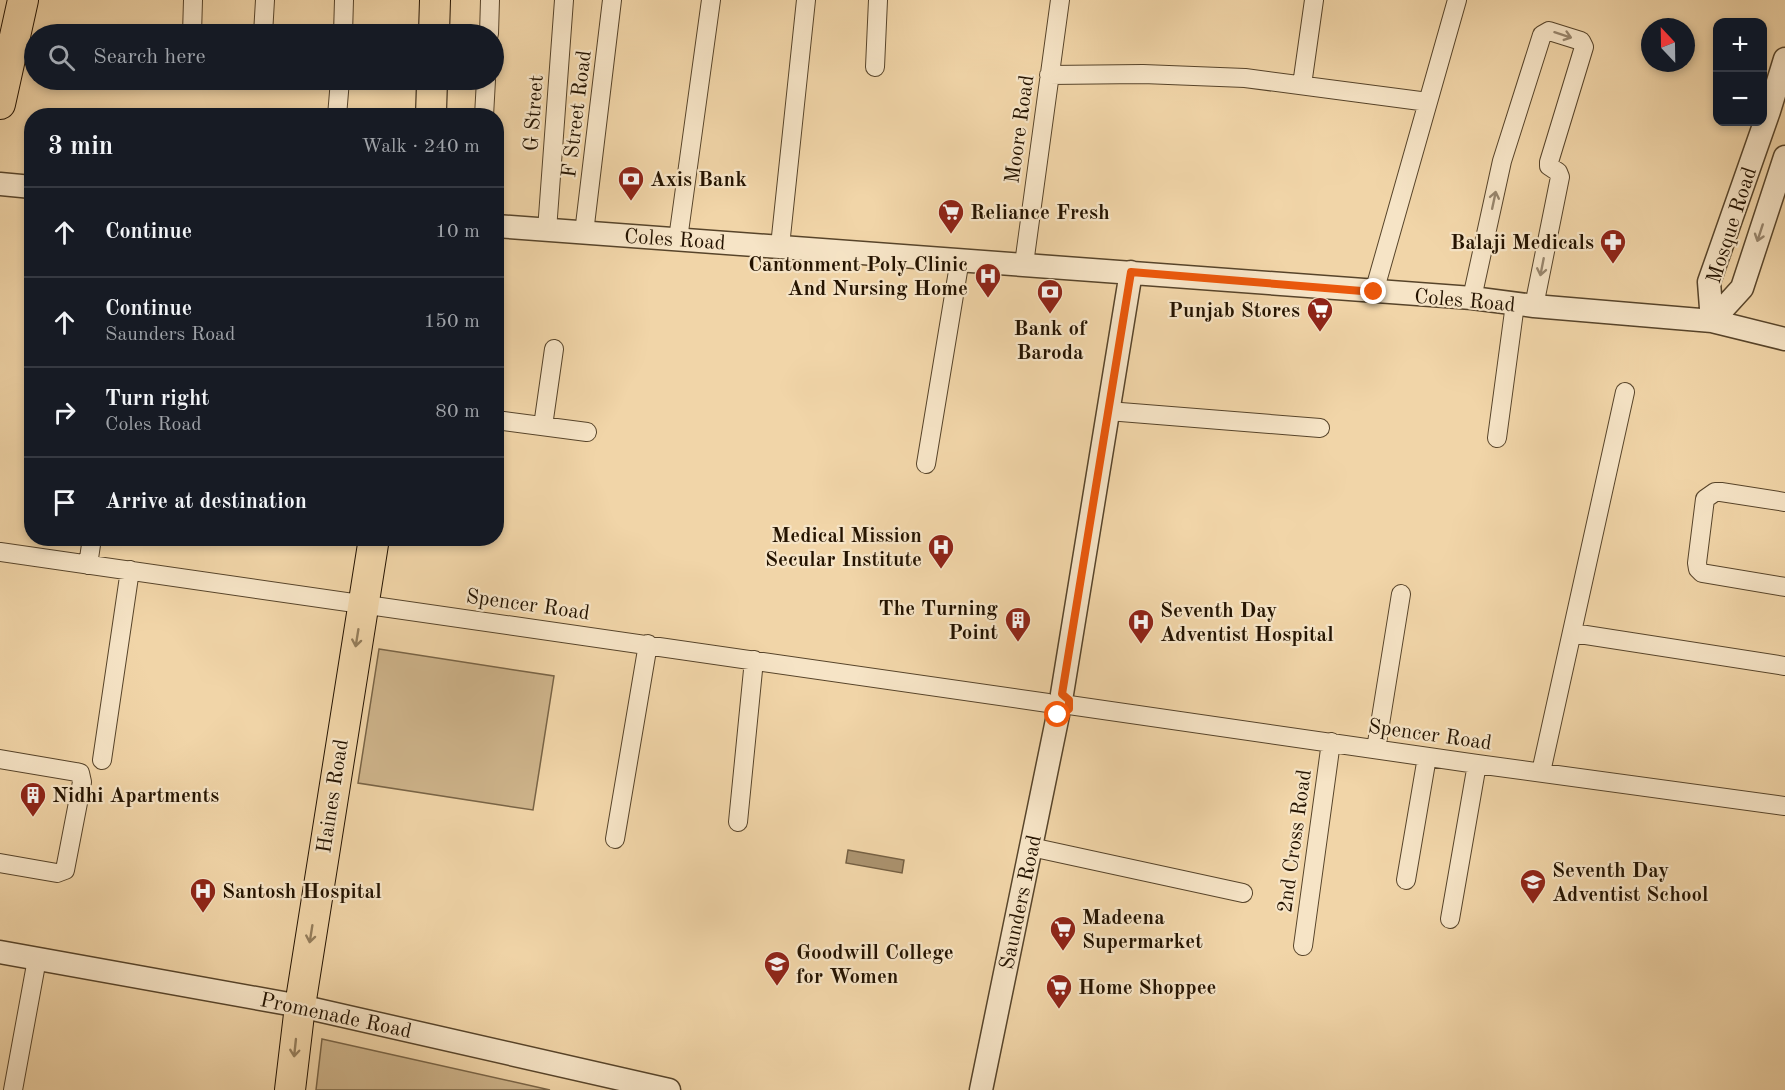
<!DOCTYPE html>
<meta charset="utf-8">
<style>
body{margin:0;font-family:"Old Standard TT",serif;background:#20242c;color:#f1f3f6}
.controls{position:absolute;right:18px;top:18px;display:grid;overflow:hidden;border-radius:12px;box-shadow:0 3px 9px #0003}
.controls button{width:54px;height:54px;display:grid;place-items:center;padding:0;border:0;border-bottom:2px solid #363941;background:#171b24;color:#f1f3f6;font:30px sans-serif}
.compass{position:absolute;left:1641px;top:18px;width:54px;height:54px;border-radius:50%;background:#171b24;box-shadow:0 3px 9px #0003;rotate:338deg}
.stop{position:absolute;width:18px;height:18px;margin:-14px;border:4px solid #ea580c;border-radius:50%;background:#fff}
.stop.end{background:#ea580c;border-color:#fff;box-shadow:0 2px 6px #0008}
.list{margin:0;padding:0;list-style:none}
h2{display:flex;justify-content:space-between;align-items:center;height:78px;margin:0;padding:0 24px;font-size:26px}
h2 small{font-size:20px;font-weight:400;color:#9ea1a6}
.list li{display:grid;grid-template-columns:39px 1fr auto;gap:18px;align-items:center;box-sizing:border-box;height:90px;padding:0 24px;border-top:2px solid #363941}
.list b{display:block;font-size:22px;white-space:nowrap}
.list p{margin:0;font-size:20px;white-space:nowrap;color:#9ea1a6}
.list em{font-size:20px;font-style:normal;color:#9ea1a6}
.icon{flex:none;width:33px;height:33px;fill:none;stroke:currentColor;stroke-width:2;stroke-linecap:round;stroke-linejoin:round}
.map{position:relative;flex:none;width:1785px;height:1090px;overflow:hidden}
.search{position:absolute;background:#171b24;box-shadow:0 3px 9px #0003;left:24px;top:24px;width:480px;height:66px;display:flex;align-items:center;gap:15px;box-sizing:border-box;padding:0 21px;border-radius:33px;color:#9ea1a6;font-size:22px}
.panel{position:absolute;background:#171b24;box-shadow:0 3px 9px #0003;left:24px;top:108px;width:480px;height:438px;border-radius:24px}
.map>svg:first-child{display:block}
.green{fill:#ceb48b;stroke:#796446;stroke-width:1.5}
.water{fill:#ab936f;stroke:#756043;stroke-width:1.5}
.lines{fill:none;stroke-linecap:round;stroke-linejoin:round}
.minor-casing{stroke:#57442a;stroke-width:20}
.tertiary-casing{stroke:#57442a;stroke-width:25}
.primary-casing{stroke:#241300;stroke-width:32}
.minor{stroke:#f6e4c6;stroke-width:18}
.tertiary{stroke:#f6e4c6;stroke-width:22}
.primary{stroke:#f1d5a8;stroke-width:30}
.oneway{stroke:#98866d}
.oneway2{stroke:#957e5c}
.route{stroke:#ea580c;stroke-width:8}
.labels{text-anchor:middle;stroke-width:4.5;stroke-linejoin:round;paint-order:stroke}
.street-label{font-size:21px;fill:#241300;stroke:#f6e4c6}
.poi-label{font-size:21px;font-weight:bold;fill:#241300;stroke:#f6e4c6;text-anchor:start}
</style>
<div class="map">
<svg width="1785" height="1090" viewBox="0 0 1785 1090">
<rect width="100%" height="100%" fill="#f1d5a8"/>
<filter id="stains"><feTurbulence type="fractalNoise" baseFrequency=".00333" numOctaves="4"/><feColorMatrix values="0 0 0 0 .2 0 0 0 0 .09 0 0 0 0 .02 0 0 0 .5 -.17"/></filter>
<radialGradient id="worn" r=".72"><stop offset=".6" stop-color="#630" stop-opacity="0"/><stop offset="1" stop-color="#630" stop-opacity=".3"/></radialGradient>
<!-- green -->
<path class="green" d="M 379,649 L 554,676 L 533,810 L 358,783 Z
M 322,1039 L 550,1090 L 316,1090 Z"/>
<!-- water -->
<path class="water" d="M 848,850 L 904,860 L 902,873 L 846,863 Z"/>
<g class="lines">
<!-- minor casing -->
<g class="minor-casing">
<path id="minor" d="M 192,34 L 193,0
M 263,34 L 265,0
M 343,34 L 344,0
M 489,34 L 490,0
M 875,67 L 878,0
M 1049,75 L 1143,74 L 1245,78 L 1428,102
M 1302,85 L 1314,0
M 337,116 L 340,80
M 484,116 L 486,80
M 547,230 L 564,0
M 584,233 L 612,0
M 678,239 L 711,0
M 780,246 L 806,0
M 1024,264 L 1060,0
M 1374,292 L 1457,0
M 1472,298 L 1502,161 L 1542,35 L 1549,31 L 1581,41 L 1584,47 L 1549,162 L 1549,166 L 1558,172 L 1560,177 L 1534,306
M 1108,411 L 1320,428
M 496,420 L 587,432
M 543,426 L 554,349
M 1497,438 L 1515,304
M 926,464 L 960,259
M 1785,502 L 1721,492 L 1715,492 L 1705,499 L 1697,563 L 1698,569 L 1702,573 L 1785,587
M 0,552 L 1048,703
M 88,565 L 92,538
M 1573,633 L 1785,666
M 1069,705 L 1477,764 L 1785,806
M 1376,749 L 1401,594
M 0,759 L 76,772 L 80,773 L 82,782 L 65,870 L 57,873 L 0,863
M 102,760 L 130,570
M 1541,772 L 1625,392
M 738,822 L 754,660
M 615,839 L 648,644
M 1031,847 L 1243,893
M 1406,880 L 1427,757
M 1450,919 L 1477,764
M 1303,946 L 1331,742
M 13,1090 L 37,959"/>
</g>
<!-- tertiary casing -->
<g class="tertiary-casing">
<path id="tertiary" d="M 0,184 L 32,187
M 496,226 L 1472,298 L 1534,306 L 1712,321 L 1785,339
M 1712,321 L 1709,282 L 1769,111 L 1785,59
M 1712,321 L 1742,288 L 1785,157
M 1062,694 L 1131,272
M 0,952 L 300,1006 L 669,1090
M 981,1090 L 1058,715"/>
</g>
<!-- primary casing -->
<g class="primary-casing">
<path id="primary" d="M 434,34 L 435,0
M 0,104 L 23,0
M 431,116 L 432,80
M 290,1090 L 300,1006 L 374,538"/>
</g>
<!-- minor -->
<use href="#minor" class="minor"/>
<!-- tertiary -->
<use href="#tertiary" class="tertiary"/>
<!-- primary -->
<use href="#primary" class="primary"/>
</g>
<!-- one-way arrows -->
<defs><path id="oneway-shaft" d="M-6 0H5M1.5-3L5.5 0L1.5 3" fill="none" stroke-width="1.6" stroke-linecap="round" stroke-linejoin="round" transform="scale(1.5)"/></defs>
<g class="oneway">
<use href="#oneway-shaft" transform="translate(1563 35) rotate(18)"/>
<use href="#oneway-shaft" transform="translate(1494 200) rotate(-78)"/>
<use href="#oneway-shaft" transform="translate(1760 233) rotate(108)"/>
<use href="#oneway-shaft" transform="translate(1542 267) rotate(101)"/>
</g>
<g class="oneway2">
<use href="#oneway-shaft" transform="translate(357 638) rotate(99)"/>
<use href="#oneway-shaft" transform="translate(311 934) rotate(99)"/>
<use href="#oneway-shaft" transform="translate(295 1048) rotate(96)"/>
</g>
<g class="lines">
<!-- route -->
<path class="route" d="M 1058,715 L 1064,713 L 1069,709 L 1069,700 L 1062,694 L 1131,272 L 1374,292"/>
</g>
<!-- icons -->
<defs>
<g id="bank-pin" transform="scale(1.35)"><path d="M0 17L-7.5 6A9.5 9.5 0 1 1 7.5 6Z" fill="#8f2418" stroke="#f6e4c6"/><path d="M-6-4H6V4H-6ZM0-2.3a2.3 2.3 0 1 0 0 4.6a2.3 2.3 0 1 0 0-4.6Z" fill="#fff"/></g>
<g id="supermarket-pin" transform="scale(1.35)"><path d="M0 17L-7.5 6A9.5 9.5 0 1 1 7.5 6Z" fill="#8f2418" stroke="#f6e4c6"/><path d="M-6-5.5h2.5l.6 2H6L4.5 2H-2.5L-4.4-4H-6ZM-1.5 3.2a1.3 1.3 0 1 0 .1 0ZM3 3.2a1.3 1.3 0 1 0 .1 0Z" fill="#fff"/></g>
<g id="pharmacy-pin" transform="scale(1.35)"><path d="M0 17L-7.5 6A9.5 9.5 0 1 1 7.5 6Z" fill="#8f2418" stroke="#f6e4c6"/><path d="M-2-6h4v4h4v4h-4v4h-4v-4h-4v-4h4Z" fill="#fff"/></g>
<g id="hospital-pin" transform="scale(1.35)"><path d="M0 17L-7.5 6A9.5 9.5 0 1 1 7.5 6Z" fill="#8f2418" stroke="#f6e4c6"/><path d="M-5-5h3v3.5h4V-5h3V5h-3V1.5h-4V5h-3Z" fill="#fff"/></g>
<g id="building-pin" transform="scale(1.35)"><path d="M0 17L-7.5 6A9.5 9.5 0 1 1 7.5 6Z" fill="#8f2418" stroke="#f6e4c6"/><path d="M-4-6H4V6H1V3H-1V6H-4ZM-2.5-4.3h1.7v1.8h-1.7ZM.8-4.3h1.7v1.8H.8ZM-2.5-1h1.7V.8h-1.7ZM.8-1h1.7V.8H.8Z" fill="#fff"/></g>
<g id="school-pin" transform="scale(1.35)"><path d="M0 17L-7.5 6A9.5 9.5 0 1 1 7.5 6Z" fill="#8f2418" stroke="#f6e4c6"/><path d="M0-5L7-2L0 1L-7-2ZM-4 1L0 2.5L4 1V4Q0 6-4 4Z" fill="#fff"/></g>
<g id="university-pin" transform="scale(1.35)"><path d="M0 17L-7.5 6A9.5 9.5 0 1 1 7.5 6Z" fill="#8f2418" stroke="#f6e4c6"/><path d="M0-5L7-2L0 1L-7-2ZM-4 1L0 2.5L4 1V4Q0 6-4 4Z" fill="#fff"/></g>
</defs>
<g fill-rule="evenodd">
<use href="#bank-pin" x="631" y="179"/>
<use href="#supermarket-pin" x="951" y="212"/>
<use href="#pharmacy-pin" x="1613" y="242"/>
<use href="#hospital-pin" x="988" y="276"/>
<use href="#bank-pin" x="1050" y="292"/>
<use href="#supermarket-pin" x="1320" y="310"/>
<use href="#hospital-pin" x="941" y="547"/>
<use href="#building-pin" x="1018" y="620"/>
<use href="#hospital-pin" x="1141" y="622"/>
<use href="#building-pin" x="33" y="795"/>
<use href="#school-pin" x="1533" y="882"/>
<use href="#hospital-pin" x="203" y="891"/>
<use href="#supermarket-pin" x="1063" y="929"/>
<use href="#university-pin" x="777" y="964"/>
<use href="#supermarket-pin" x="1059" y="987"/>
</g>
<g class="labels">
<!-- street labels -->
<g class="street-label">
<text transform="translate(533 113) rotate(-86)" y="7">G Street</text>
<text transform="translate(576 114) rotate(-83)" y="7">F Street Road</text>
<text transform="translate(1019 129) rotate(-82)" y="7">Moore Road</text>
<text transform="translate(1731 225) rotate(-72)" y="7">Mosque Road</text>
<text transform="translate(675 239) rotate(4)" y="7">Coles Road</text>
<text transform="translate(1465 300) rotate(5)" y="7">Coles Road</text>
<text transform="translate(528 604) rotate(8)" y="7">Spencer Road</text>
<text transform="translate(1430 734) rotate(8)" y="7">Spencer Road</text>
<text transform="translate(332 796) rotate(-81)" y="7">Haines Road</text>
<text transform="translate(1294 841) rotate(-82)" y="7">2nd Cross Road</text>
<text transform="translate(1020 902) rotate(-78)" y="7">Saunders Road</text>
<text transform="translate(336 1015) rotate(12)" y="7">Promenade Road</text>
</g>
<!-- poi labels -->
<g class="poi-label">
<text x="650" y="186">Axis Bank</text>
<text x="970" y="219">Reliance Fresh</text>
<text x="1594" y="249" text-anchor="end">Balaji Medicals</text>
<text x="968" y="271" text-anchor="end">Cantonment Poly Clinic<tspan x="968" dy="24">And Nursing Home</tspan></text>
<text x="1300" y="317" text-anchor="end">Punjab Stores</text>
<text x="1050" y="335" text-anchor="middle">Bank of<tspan x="1050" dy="24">Baroda</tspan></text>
<text x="922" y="542" text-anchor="end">Medical Mission<tspan x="922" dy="24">Secular Institute</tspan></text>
<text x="998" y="615" text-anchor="end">The Turning<tspan x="998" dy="24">Point</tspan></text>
<text x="1160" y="617">Seventh Day<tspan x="1160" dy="24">Adventist Hospital</tspan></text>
<text x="52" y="802">Nidhi Apartments</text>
<text x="1552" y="877">Seventh Day<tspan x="1552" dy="24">Adventist School</tspan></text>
<text x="222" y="898">Santosh Hospital</text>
<text x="1082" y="924">Madeena<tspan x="1082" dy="24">Supermarket</tspan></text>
<text x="796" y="959">Goodwill College<tspan x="796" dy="24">for Women</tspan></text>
<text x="1078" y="994">Home Shoppee</text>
</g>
</g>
<rect width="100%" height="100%" filter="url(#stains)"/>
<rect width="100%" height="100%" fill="url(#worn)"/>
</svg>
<div class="controls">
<button>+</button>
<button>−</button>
</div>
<svg class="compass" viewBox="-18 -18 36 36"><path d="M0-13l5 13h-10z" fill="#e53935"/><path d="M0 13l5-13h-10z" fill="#9ea1a6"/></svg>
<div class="stop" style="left:1058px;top:715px"></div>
<div class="stop end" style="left:1374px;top:292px"></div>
<div class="search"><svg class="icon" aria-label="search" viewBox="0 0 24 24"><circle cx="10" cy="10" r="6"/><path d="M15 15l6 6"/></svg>Search here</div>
<section class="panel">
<h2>3 min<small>Walk · 240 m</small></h2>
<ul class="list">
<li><svg class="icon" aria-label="ahead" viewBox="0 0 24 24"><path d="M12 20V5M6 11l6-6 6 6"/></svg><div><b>Continue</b></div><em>10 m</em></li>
<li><svg class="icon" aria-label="ahead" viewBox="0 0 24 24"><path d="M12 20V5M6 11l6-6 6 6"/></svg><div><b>Continue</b><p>Saunders Road</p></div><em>150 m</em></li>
<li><svg class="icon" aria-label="right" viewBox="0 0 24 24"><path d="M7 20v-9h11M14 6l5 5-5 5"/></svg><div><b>Turn right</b><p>Coles Road</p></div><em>80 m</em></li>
<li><svg class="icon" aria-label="arrive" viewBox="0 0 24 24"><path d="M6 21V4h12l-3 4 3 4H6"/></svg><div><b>Arrive at destination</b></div></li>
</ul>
</section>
</div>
